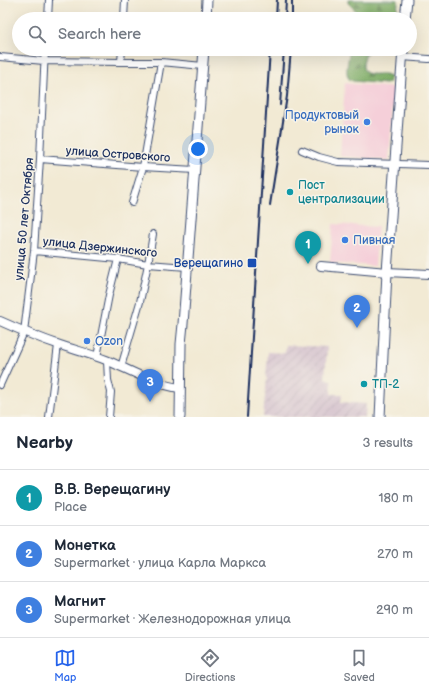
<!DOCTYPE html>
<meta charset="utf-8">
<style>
body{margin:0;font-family:"Balsamiq Sans",sans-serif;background:#f2f2f3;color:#1f2937}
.you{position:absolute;left:198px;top:149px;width:14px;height:14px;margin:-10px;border:3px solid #fff;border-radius:50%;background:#1a73e8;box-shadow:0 0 0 6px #1a73e833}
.badge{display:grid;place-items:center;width:26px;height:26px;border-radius:50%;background:#2563eb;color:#fff;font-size:13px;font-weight:700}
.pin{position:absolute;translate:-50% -33px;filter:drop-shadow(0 1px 2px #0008)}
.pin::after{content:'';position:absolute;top:21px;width:14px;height:12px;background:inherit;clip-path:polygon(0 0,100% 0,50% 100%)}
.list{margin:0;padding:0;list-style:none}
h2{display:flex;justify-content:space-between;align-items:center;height:52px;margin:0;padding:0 16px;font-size:17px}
h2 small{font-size:13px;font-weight:400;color:#747a83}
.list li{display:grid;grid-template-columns:26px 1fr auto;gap:12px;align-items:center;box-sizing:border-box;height:56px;padding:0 16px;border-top:1px solid #e0e1e3}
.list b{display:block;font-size:15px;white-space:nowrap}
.list p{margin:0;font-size:13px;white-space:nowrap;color:#747a83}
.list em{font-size:13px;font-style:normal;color:#747a83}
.icon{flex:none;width:22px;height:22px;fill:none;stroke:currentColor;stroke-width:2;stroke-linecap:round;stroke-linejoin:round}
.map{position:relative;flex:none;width:429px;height:417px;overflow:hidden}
.search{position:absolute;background:#fff;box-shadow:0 4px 16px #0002;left:12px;right:12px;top:12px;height:44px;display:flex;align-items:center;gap:10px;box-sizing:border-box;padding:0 14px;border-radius:22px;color:#747a83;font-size:15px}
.sheet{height:220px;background:#fff}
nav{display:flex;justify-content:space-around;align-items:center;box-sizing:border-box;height:56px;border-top:1px solid #e0e1e3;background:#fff;font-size:11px;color:#747a83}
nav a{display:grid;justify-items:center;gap:2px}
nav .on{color:#2563eb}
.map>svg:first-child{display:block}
.built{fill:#f5cfd9}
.industrial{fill:url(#industrial-furrows)}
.forest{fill:url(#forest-firs);stroke:#4c6e62}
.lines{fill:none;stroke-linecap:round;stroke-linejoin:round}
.minor-casing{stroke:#3b4b70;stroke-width:8}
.tertiary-casing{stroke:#3b4b70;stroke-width:10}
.secondary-casing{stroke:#3b4b70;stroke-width:11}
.minor{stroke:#fff;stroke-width:6}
.tertiary{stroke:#fff;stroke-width:8}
.secondary{stroke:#fff;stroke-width:9}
.rail{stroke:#1b2f5e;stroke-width:2}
.shop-dot{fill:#3f7fe0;stroke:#f7f3e8;stroke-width:1.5}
.culture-dot{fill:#0f9aa8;stroke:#f7f3e8;stroke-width:1.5}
.transit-dot{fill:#1a4fb4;stroke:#f7f3e8;stroke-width:1.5}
.labels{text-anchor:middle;stroke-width:3;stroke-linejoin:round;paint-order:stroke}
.shop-label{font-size:12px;fill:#366cbe;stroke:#f7f3e8;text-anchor:start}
.street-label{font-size:12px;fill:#1b2f5e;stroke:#f7f3e8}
.culture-label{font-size:12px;fill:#0d838f;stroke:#f7f3e8;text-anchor:start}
.transit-label{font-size:12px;fill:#164399;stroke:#f7f3e8;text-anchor:end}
</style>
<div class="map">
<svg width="429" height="417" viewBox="0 0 429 417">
<defs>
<pattern id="industrial-furrows" width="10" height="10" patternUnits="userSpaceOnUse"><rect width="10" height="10" fill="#d1bdcb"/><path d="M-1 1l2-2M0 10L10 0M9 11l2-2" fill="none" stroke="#a99aa8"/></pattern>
<pattern id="forest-firs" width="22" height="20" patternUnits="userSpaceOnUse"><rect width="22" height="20" fill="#7eac66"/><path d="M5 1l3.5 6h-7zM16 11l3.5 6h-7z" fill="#668c57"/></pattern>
</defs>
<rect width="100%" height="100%" fill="#f7f3e8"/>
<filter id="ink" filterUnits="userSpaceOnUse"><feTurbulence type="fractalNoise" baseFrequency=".025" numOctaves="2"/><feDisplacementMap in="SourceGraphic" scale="8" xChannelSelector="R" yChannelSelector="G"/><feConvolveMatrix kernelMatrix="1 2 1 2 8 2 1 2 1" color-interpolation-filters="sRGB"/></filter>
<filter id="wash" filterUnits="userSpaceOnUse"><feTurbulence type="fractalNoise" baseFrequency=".012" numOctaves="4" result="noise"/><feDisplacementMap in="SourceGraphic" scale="16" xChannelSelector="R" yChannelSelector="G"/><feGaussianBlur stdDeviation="0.9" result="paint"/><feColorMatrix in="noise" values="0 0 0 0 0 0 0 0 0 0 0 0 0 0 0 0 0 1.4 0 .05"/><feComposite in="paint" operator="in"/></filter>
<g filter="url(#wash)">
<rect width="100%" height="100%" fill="#f2ead4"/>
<!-- built -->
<path class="built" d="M 345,83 L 394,88 L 389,160 L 340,156 Z
M 333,224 L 378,227 L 375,266 L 330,263 Z"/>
<!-- industrial -->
<path class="industrial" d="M 286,345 L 327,347 L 325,378 L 332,381 L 331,394 L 342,394 L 341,402 L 366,404 L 365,417 L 263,417 L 266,388 L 267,378 L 266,378 L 268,352 L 285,353 Z"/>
<!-- forest -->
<path class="forest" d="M 348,0 L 398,0 L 397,19 L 356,19 L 356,11 L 348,3 Z
M 350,49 L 368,49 C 366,54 363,60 363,65 C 363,78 377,73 384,74 C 387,74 388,75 390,77 L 389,83 L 386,84 L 353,81 C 351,80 349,80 348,77 C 345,71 349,56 350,49 Z"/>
</g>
<g filter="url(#ink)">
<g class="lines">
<!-- minor casing -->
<g class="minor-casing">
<path id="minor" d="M 48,19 L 49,0
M 124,19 L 125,0
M 0,57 L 44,61 L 121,62 L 161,62 L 203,66
M 402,57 L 429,59
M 121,62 L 122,49
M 302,150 L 319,157 L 338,162 L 429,165
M 40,159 L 143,167 L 195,170
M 132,203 L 143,167 L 161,62
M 34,251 L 118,259 L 148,264 L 187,267
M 97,357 L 109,295 L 118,259
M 107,361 L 108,380 L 111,392 L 109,417
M 121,367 L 140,302 L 148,264 L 153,234
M 0,385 L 24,332 L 34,251 L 40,159 L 45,49
M 49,417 L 58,345"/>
</g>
<!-- tertiary casing -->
<g class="tertiary-casing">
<path id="tertiary" d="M 321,266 L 387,272 L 429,274
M 0,321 C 20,330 39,338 60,345 C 75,350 91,354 106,360 C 130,370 155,385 180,388"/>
</g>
<!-- secondary casing -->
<g class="secondary-casing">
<path id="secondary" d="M 206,19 L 207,0
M 405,19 L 407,0
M 180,417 L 181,344 L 183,324 L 204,49
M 380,417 L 387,272 L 403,49"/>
</g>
<!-- minor -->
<use href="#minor" class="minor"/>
<!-- tertiary -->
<use href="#tertiary" class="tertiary"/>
<!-- secondary -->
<use href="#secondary" class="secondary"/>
<!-- rail -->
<path class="rail" d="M 276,19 L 277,0
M 285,19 L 286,0
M 292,19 L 292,0
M 280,105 L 284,49
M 270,205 L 287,96 L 291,49
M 247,417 L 270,49"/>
</g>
</g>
<!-- markers -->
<g class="shop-dot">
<circle cx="367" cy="122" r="4"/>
<circle cx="345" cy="240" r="4"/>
<circle cx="87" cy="341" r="4"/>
</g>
<g class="culture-dot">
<circle cx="290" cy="192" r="4"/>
<circle cx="364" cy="384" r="4"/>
</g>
<rect class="transit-dot" x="247" y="258" width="10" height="10" rx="2"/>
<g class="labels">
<!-- shop labels -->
<g class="shop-label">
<text x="359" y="119" text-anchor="end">Продуктовый<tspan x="359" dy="14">рынок</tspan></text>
<text x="353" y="244">Пивная</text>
<text x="95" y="345">Ozon</text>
</g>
<!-- street labels -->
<g class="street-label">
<text transform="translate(118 154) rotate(4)" y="4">улица Островского</text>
<text transform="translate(24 219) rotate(-85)" y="4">улица 50 лет Октября</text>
<text transform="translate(100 247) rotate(6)" y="4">улица Дзержинского</text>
</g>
<!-- culture labels -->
<g class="culture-label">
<text x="298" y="189">Пост<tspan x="298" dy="14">централизации</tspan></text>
<text x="372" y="388">ТП-2</text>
</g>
<!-- transit labels -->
<g class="transit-label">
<text x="243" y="267">Верещагино</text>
</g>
</g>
</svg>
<div class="you"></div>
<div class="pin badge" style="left:308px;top:264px;background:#0f9aa8">1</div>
<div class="pin badge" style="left:357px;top:328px;background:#3f7fe0">2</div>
<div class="pin badge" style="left:150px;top:402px;background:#3f7fe0">3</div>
<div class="search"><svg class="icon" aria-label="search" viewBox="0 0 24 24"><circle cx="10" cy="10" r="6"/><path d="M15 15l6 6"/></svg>Search here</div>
</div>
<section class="sheet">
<h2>Nearby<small>3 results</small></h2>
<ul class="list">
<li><span class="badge" style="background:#0f9aa8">1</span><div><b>В.В. Верещагину</b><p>Place</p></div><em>180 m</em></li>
<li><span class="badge" style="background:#3f7fe0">2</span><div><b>Монетка</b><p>Supermarket · улица Карла Маркса</p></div><em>270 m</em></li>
<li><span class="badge" style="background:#3f7fe0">3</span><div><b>Магнит</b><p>Supermarket · Железнодорожная улица</p></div><em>290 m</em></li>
</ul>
</section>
<nav>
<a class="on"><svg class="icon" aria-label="map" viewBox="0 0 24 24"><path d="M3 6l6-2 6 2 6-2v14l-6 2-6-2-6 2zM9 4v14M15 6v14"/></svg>Map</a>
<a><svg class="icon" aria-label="directions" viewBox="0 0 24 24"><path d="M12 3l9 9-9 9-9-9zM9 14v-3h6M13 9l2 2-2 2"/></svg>Directions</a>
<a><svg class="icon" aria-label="saved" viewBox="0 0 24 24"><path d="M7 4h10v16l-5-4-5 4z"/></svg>Saved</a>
</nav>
